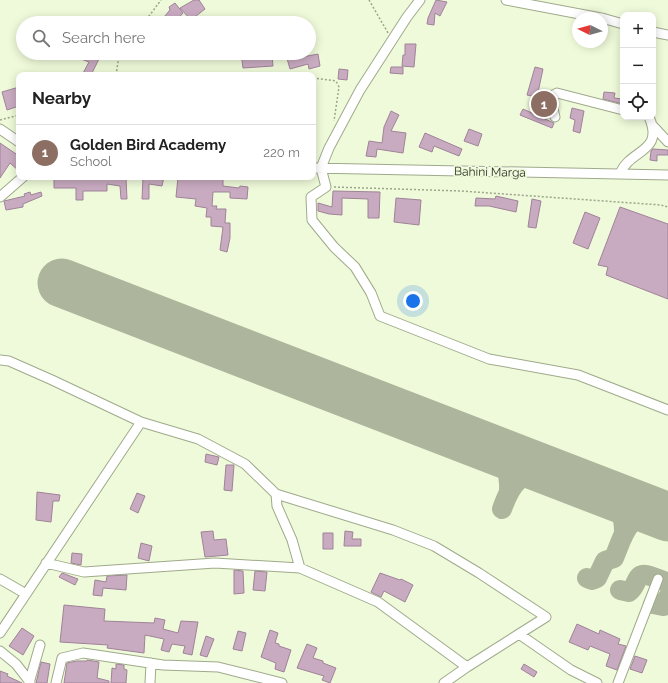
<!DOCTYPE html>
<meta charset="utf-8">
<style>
body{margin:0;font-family:Raleway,sans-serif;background:#f6f6f6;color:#222}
.controls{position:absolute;right:12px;top:12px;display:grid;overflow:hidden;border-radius:8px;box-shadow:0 2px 10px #0003}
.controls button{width:36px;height:36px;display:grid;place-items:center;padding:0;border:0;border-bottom:1px solid #e0e0e0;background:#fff;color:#222;font:20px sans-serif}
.compass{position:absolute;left:572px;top:12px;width:36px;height:36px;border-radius:50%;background:#fff;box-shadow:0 2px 10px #0003;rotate:275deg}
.you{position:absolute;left:413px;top:301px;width:14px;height:14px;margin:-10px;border:3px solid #fff;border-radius:50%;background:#1a73e8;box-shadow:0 0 0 6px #1a73e833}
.badge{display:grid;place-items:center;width:26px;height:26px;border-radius:50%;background:#db2777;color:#fff;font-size:13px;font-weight:700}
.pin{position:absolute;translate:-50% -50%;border:2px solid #fff;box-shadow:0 1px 4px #0006}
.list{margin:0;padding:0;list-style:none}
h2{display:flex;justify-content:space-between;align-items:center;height:52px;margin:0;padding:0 16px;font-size:17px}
h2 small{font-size:13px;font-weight:400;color:#767676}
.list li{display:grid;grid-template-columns:26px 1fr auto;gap:12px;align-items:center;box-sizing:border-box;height:56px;padding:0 16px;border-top:1px solid #e0e0e0}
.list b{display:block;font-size:15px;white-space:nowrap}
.list p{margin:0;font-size:13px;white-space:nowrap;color:#767676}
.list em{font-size:13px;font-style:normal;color:#767676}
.icon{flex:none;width:22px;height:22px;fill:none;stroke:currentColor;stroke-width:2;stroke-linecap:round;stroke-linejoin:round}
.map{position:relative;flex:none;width:668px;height:683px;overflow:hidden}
.search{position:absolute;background:#fff;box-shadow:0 2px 10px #0003;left:16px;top:16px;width:300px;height:44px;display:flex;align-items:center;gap:10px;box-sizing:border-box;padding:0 14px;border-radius:22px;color:#767676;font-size:15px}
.panel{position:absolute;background:#fff;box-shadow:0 2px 10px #0003;left:16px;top:72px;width:300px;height:108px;border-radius:8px}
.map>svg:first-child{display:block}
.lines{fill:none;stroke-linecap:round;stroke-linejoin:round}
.taxiway{stroke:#adb69c;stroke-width:20}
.runway{stroke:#adb69c;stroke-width:49}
.building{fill:#c9abc1;stroke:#9f8398}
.minor-casing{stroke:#9faa8b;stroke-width:11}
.path{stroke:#9ca48c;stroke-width:1.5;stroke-dasharray:2 2;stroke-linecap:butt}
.minor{stroke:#fff;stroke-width:9}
.labels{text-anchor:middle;stroke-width:3.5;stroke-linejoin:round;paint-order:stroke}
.street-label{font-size:12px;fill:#303427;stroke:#effada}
</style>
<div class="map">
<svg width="668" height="683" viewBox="0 0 668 683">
<rect width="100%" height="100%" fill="#effada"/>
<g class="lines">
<!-- taxiway -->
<path class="taxiway" d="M 496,450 C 505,464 510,473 509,489
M 605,492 C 619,505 624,513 624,532
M 502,509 C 513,479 519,475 550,471
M 587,578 L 592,580 L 597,578 L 605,561 L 614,558 C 625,531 628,512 662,514
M 620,590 L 629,592 C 640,584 633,569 653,577 C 658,579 664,580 668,584
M 653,604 L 663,606 L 668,597"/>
<!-- runway -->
<path class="runway" d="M 62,283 L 668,517"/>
</g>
<!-- building -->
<path class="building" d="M 194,0 L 199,0 L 205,9 L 191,20 L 180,8 Z
M 436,0 L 447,2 L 440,16 L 435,13 L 434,25 L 427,24 L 428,18 Z
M 175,3 L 183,13 L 174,23 L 171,23 L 164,17 L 170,10 L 169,7 Z
M 405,44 L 416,44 L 414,67 L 402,66 L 403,55 L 405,55 Z
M 91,53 L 101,55 L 91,75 L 82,75 L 89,62 L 81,59 L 83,54 L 89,56 Z
M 241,53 L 254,53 L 254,56 L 272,55 L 273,66 L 243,68 Z
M 296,53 L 297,58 L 318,54 L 320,66 L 309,69 L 308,64 L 290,69 L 286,55 Z
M 391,67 L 403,67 L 403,74 L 390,73 Z
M 535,67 L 543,69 L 537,97 L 527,95 Z
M 339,69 L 348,70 L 347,80 L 338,79 Z
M 19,87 L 19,106 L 7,110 L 2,92 Z
M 604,92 L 615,93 L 614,98 L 623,99 L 623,104 L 603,99 Z
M 572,108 L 584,111 L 580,133 L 573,131 L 575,120 L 570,118 Z
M 523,109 L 554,123 L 552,128 L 520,115 Z
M 391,111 L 399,115 L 391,131 L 406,133 L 403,153 L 377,149 L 376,157 L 366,156 L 369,141 L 382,143 L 384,127 Z
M 469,129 L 482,134 L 478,146 L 464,141 Z
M 425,133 L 462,149 L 459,156 L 434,146 L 432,152 L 419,147 Z
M 0,143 L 19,156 L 19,171 L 10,163 L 0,178 Z
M 653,149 L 668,150 L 668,155 L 657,155 L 657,161 L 650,160 L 651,151 Z
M 54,177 L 126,178 L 127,199 L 121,199 L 120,186 L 107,184 L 107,191 L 83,191 L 83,200 L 76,200 L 76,188 L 54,188 Z
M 143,177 L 164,177 L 162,186 L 149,184 L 149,199 L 142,199 Z
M 178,177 L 190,179 L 190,177 L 223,177 L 223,186 L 239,188 L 240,186 L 248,187 L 247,199 L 230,198 L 230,192 L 213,192 L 212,206 L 217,206 L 216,209 L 226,209 L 225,223 L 230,223 L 230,238 L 227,252 L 220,250 L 223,227 L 211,226 L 211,217 L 206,217 L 207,208 L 195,206 L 196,199 L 176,197 Z
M 333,191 L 380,192 L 379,218 L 368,218 L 368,199 L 342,198 L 342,215 L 329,214 L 318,211 L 318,203 L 332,207 Z
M 30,192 L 31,195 L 41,192 L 42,196 L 23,204 L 23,207 L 6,210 L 4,201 L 25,196 L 24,194 Z
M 496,196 L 518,201 L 516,212 L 489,206 L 475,206 L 476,198 L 495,199 Z
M 396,198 L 421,200 L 419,225 L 394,222 Z
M 532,199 L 541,201 L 536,228 L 528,227 Z
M 620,207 L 668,224 L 668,299 L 606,275 L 608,267 L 598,265 Z
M 585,212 L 600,218 L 588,249 L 573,243 Z
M 206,454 L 219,457 L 217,465 L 205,462 Z
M 226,465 L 234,465 L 232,491 L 224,490 Z
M 37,492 L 60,495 L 59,501 L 53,501 L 51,522 L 36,520 Z
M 137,493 L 145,496 L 138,513 L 130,509 Z
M 213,531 L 214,540 L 226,539 L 228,555 L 205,557 L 201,532 Z
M 345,531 L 353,532 L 352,539 L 361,539 L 361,546 L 344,546 Z
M 323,533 L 333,533 L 333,549 L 323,549 Z
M 141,543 L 152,546 L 149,561 L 138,558 Z
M 72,553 L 82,554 L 81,565 L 71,563 Z
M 234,570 L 243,571 L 244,593 L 234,594 Z
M 255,571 L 267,572 L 265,591 L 253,590 Z
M 62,573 L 78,579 L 75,585 L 59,577 Z
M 380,573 L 400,580 L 401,579 L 413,585 L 405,602 L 384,591 L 381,597 L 371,592 Z
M 127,575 L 126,590 L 103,588 L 102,596 L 93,595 L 95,580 L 106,582 L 107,576 Z
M 64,605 L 105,609 L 104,621 L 154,623 L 155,618 L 165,620 L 163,629 L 178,633 L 181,621 L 198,622 L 192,655 L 183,653 L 185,646 L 172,644 L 169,652 L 161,650 L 164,639 L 145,635 L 144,653 L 107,648 L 108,645 L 60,642 Z
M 577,624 L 599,634 L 600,630 L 620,639 L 618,644 L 626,646 L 617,670 L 606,666 L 610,654 L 590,646 L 588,650 L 569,642 Z
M 22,628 L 34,636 L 23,655 L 9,646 Z
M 270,630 L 278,633 L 275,643 L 279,644 L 279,646 L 291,650 L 284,672 L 275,669 L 276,663 L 261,657 Z
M 238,631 L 246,633 L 242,651 L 233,649 Z
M 206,636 L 214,639 L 207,657 L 200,655 Z
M 307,644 L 317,648 L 313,658 L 323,661 L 323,663 L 336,668 L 330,683 L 322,680 L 324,676 L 297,668 Z
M 635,656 L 647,660 L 642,673 L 630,669 Z
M 87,660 L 99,662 L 97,678 L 109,681 L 109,683 L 64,683 L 67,663 L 77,661 L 87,661 Z
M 41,662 L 50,664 L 47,683 L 36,683 Z
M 116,664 L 124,665 L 124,669 L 127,670 L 126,683 L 111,683 L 112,668 L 116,669 Z
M 524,664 L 537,672 L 534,677 L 521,669 Z
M 0,671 L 8,674 L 7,676 L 22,683 L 0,683 Z"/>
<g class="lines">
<!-- minor casing -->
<g class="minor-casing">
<path id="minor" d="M 420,0 L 407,17 L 360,90 L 329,148 L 321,168 L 326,187 L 311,197 L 312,220 L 334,247 L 355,267 L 371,293 L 380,316 L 489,359 L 578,375 L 668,410
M 506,0 L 601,18
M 602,18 L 623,24
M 653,32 L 668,35
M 555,117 L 550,97 L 557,93 L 623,110
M 653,126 L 668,142
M 0,129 L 19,142
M 313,168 L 668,175
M 620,174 C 629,149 665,153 649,117
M 0,197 L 23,177
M 0,360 L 9,361 L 52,380 L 141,422 L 198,439 L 245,464 L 276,494 L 393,530 L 434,546 L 479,573 L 546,617 L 519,634
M 276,494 L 277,506 L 292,540 L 300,568
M 46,563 L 84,572 L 215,563 L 300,568 L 378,602 L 467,667
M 0,579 L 26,594
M 0,633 L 141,422
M 0,651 L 16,664 L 30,682
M 29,683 L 40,645
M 56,683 L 62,658 L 83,653 L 163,665 L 218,667 L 282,683
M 150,683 L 151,663
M 444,683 L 467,667 L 519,634 L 571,670 L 597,683
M 618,683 L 658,579"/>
</g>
<!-- path -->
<path class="path" d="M 369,0 L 388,33
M 144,23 L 161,0
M 116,75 L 118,62 L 124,53
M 313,78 L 336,81 L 339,87 L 334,121
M 0,120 L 19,115
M 334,187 L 461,191 L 661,205 L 668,207"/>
<!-- minor -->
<use href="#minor" class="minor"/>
</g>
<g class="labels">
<!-- street labels -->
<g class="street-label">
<text transform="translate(490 172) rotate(1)" y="4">Bahini Marga</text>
</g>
</g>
</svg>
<div class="controls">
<button>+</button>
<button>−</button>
<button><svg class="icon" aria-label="locate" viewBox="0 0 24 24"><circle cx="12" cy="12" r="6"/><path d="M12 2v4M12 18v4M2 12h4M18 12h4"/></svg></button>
</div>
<svg class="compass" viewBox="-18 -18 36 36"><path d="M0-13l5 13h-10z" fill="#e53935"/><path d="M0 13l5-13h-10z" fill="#767676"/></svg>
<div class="you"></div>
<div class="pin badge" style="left:544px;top:104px;background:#8d6e63">1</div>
<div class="search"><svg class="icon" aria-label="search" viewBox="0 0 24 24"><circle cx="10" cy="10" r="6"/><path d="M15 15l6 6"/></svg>Search here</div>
<section class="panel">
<h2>Nearby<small></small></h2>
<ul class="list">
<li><span class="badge" style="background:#8d6e63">1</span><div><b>Golden Bird Academy</b><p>School</p></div><em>220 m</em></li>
</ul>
</section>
</div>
